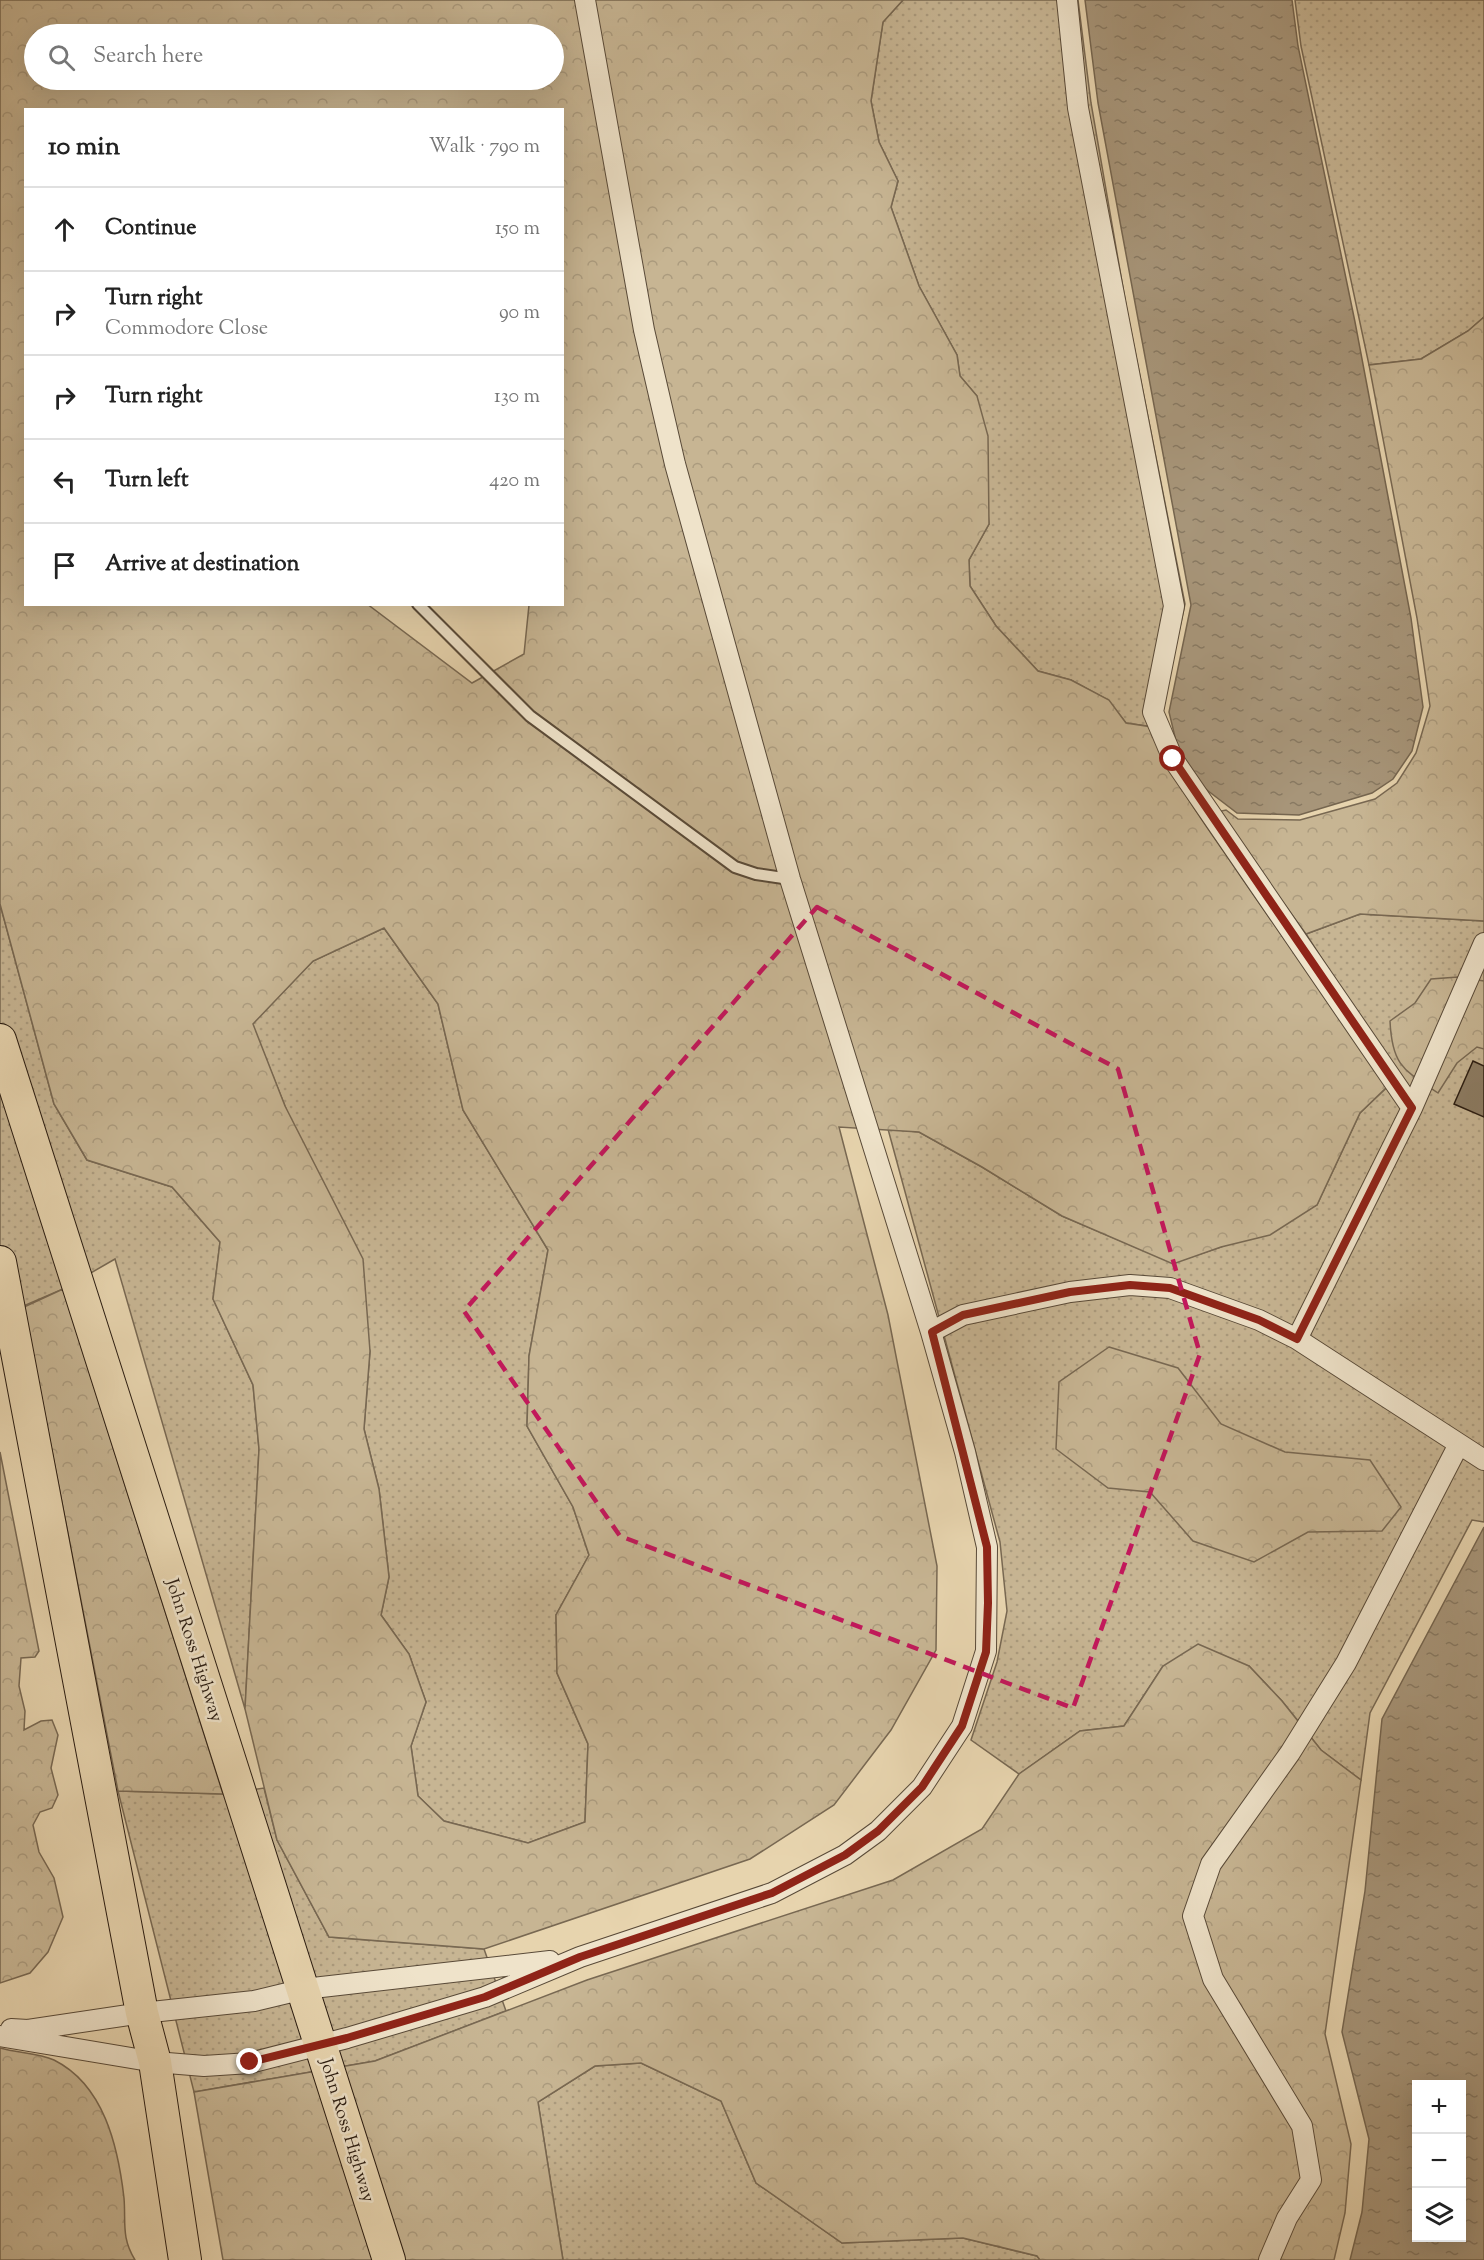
<!DOCTYPE html>
<meta charset="utf-8">
<style>
body{margin:0;font-family:"Sorts Mill Goudy",serif;background:#f2f2f2;color:#222}
.controls{position:absolute;right:18px;bottom:18px;display:grid;overflow:hidden;border-radius:0px;box-shadow:0 6px 24px #0002}
.controls button{width:54px;height:54px;display:grid;place-items:center;padding:0;border:0;border-bottom:2px solid #e0e0e0;background:#fff;color:#222;font:30px sans-serif}
.stop{position:absolute;width:18px;height:18px;margin:-14px;border:4px solid #8f2418;border-radius:50%;background:#fff}
.stop.end{background:#8f2418;border-color:#fff;box-shadow:0 2px 6px #0008}
.list{margin:0;padding:0;list-style:none}
h2{display:flex;justify-content:space-between;align-items:center;height:78px;margin:0;padding:0 24px;font-size:26px}
h2 small{font-size:20px;font-weight:400;color:#767676}
.list li{display:grid;grid-template-columns:39px 1fr auto;gap:18px;align-items:center;box-sizing:border-box;height:84px;padding:0 24px;border-top:2px solid #e0e0e0}
.list b{display:block;font-size:22px;white-space:nowrap}
.list p{margin:0;font-size:20px;white-space:nowrap;color:#767676}
.list em{font-size:20px;font-style:normal;color:#767676}
.icon{flex:none;width:33px;height:33px;fill:none;stroke:currentColor;stroke-width:2;stroke-linecap:round;stroke-linejoin:round}
.map{position:relative;flex:none;width:1484px;height:2260px;overflow:hidden}
.search{position:absolute;background:#fff;box-shadow:0 6px 24px #0002;left:24px;top:24px;width:540px;height:66px;display:flex;align-items:center;gap:15px;box-sizing:border-box;padding:0 21px;border-radius:33px;color:#767676;font-size:22px}
.panel{position:absolute;background:#fff;box-shadow:0 6px 24px #0002;left:24px;top:108px;width:540px;height:498px;border-radius:0px}
.map>svg:first-child{display:block}
.grass{fill:url(#grass-dots);stroke:#786852;stroke-width:1.5}
.forest{fill:url(#forest-crowns);stroke:#786852;stroke-width:1.5;fill-rule:evenodd}
.water{fill:url(#water-ripples);stroke:#75654f;stroke-width:1.5;fill-rule:evenodd}
.building{fill:#8c7c63;stroke:#2a1c11;stroke-width:1.5}
.lines{fill:none;stroke-linecap:round;stroke-linejoin:round}
.lane-casing{stroke:#594a38;stroke-width:14}
.street-casing{stroke:#594a38;stroke-width:22}
.primary-casing{stroke:#2a1c11;stroke-width:34}
.lane{stroke:#efe3ca;stroke-width:10}
.street{stroke:#efe3ca;stroke-width:20}
.primary{stroke:#e7d4ae;stroke-width:32}
.route{stroke:#8f2418;stroke-width:8}
.marked{fill:none;stroke:#c2185b;stroke-width:4.5;stroke-dasharray:12 8;stroke-linejoin:round}
.labels{text-anchor:middle;stroke-width:5;stroke-linejoin:round;paint-order:stroke}
.street-label{font-size:18px;fill:#2a1c11;stroke:#efe3ca}
</style>
<div class="map">
<svg width="1484" height="2260" viewBox="0 0 1484 2260">
<defs>
<pattern id="grass-dots" width="8" height="8" patternUnits="userSpaceOnUse" patternTransform="scale(1.5)"><rect width="8" height="8" fill="#c7b593"/><path d="M2 2h.1M6 6h.1" fill="none" stroke="#ab9b7e" stroke-width="1.8" stroke-linecap="round"/></pattern>
<pattern id="forest-crowns" width="20" height="18" patternUnits="userSpaceOnUse" patternTransform="scale(1.5)"><rect width="20" height="18" fill="#c7b593"/><path d="M2 6a3 3 0 1 1 6 0M12 15a3 3 0 1 1 6 0" fill="none" stroke="#ab9b7e"/></pattern>
<pattern id="water-ripples" width="26" height="14" patternUnits="userSpaceOnUse" patternTransform="scale(1.5)"><rect width="26" height="14" fill="#a79579"/><path d="M2 4q2-2 4 0t4 0M15 11q2-2 4 0t4 0" fill="none" stroke="#887962"/></pattern>
</defs>
<rect width="100%" height="100%" fill="#e7d4ae"/>
<filter id="stains"><feTurbulence type="fractalNoise" baseFrequency=".00333" numOctaves="4"/><feColorMatrix values="0 0 0 0 .2 0 0 0 0 .09 0 0 0 0 .02 0 0 0 .5 -.17"/></filter>
<radialGradient id="worn" r=".72"><stop offset=".6" stop-color="#630" stop-opacity="0"/><stop offset="1" stop-color="#630" stop-opacity=".3"/></radialGradient>
<!-- grass -->
<path class="grass" d="M 903,0 L 1078,0 L 1091,103 L 1127,311 L 1185,604 L 1162,709 L 1162,728 L 1126,723 L 1108,700 L 1071,680 L 1038,671 L 996,626 L 970,586 L 969,560 L 989,524 L 977,396 L 960,376 L 957,355 L 919,286 L 891,207 L 898,181 L 879,142 L 871,101 L 883,22 Z
M 1295,0 L 1484,0 L 1484,317 L 1468,331 L 1421,359 L 1369,365 L 1301,46 Z
M 0,904 L 54,1104 L 87,1160 L 172,1187 L 220,1242 L 213,1299 L 253,1385 L 259,1449 L 245,1709 L 115,1259 L 63,1289 L 0,1316 Z
M 1360,914 L 1484,921 L 1484,1522 L 1472,1520 L 1370,1713 L 1361,1780 L 1321,1750 L 1282,1701 L 1249,1666 L 1163,1666 L 1124,1726 L 1080,1731 L 1019,1774 L 971,1740 L 997,1662 L 1007,1611 L 1000,1542 L 888,1129 L 919,1132 L 982,1167 L 1062,1216 L 1173,1263 L 1221,1247 L 1317,1205 L 1360,1113 L 1398,1077 L 1306,934 Z
M 384,928 L 438,1004 L 463,1110 L 548,1250 L 529,1356 L 527,1426 L 573,1507 L 589,1555 L 556,1615 L 557,1673 L 588,1744 L 585,1822 L 528,1843 L 444,1821 L 418,1796 L 411,1746 L 426,1702 L 409,1654 L 381,1615 L 389,1577 L 379,1489 L 364,1429 L 370,1351 L 285,1106 L 252,1024 L 313,961 Z
M 264,1788 L 277,1840 L 329,1937 L 484,1949 L 506,2011 L 375,2061 L 194,2092 L 118,1791 L 223,1794 Z
M 641,2063 L 721,2101 L 756,2183 L 842,2243 L 963,2238 L 1037,2256 L 1040,2260 L 563,2260 L 538,2102 L 595,2066 Z"/>
<!-- forest -->
<path class="forest" d="M 0,0 L 903,0 L 883,22 L 871,101 L 879,142 L 898,181 L 891,207 L 919,286 L 957,355 L 960,376 L 977,396 L 988,436 L 989,524 L 969,560 L 970,586 L 996,626 L 1038,671 L 1071,680 L 1109,700 L 1126,723 L 1152,727 C 1169,777 1205,824 1235,868 C 1285,941 1337,1013 1390,1084 L 1360,1113 L 1317,1205 L 1270,1235 L 1221,1247 L 1173,1264 L 1062,1216 L 982,1167 L 919,1132 L 839,1127 L 888,1315 L 937,1566 L 936,1650 L 891,1730 L 834,1805 L 750,1859 L 484,1949 L 329,1937 L 277,1840 L 245,1709 L 259,1449 L 253,1385 L 213,1299 L 220,1242 L 172,1187 L 87,1160 L 54,1104 L 0,904 ZM 34,34 L 554,34 L 554,80 L 34,80 ZM 26,110 L 562,110 L 562,604 L 529,605 L 524,654 L 472,683 L 367,604 L 26,604 ZM 384,928 L 438,1004 L 463,1110 L 548,1250 L 529,1356 L 527,1426 L 573,1507 L 589,1555 L 556,1615 L 557,1673 L 588,1744 L 585,1822 L 528,1843 L 444,1821 L 418,1796 L 411,1746 L 426,1702 L 409,1654 L 381,1615 L 389,1577 L 379,1489 L 364,1429 L 370,1351 L 363,1259 L 285,1106 L 253,1024 L 313,961 Z
M 1484,317 L 1484,921 L 1360,914 L 1306,934 L 1217,812 L 1226,810 L 1238,819 L 1300,820 L 1375,799 L 1397,783 L 1416,753 L 1430,706 L 1417,618 L 1369,365 L 1421,359 L 1468,331 Z
M 1458,977 L 1484,981 L 1484,1049 L 1477,1047 L 1457,1063 L 1438,1093 C 1404,1070 1392,1066 1390,1021 L 1415,1003 L 1431,979 Z
M 63,1289 L 223,1794 L 118,1791 L 24,1307 Z
M 1109,1347 L 1178,1368 L 1221,1424 L 1285,1452 L 1370,1460 L 1401,1507 L 1382,1531 L 1308,1532 L 1254,1562 L 1193,1541 L 1150,1492 L 1108,1488 L 1056,1449 L 1059,1382 Z
M 0,1452 L 39,1651 L 35,1657 L 21,1658 L 19,1686 L 25,1711 L 24,1730 L 41,1721 L 52,1720 L 58,1735 L 51,1768 L 58,1795 L 52,1808 L 40,1812 L 33,1825 L 39,1852 L 54,1878 L 63,1917 L 48,1952 L 30,1973 L 0,1983 Z
M 1198,1644 L 1249,1666 L 1282,1701 L 1321,1750 L 1361,1780 L 1325,2034 L 1351,2144 L 1345,2213 L 1334,2260 L 1040,2260 L 1037,2256 L 963,2238 L 842,2243 L 756,2183 L 721,2101 L 641,2063 L 595,2066 L 538,2102 L 563,2260 L 223,2260 L 194,2092 L 375,2061 L 587,1980 L 893,1880 L 982,1829 L 1019,1774 L 1080,1731 L 1124,1726 L 1163,1666 Z
M 0,2048 C 17,2053 38,2053 54,2060 C 104,2085 118,2146 124,2198 C 126,2223 121,2237 135,2260 L 0,2260 Z"/>
<!-- water -->
<path class="water" d="M 1085,0 L 1292,0 L 1298,46 L 1355,322 L 1411,618 L 1423,707 L 1412,751 L 1393,779 L 1372,793 L 1299,815 L 1237,813 L 1203,787 L 1180,758 L 1169,712 L 1191,605 L 1098,103 Z
M 1484,1527 L 1484,2260 L 1350,2260 L 1362,2212 L 1369,2139 L 1342,2032 L 1365,1891 L 1382,1719 ZM 1416,2084 L 1462,2084 L 1462,2238 L 1416,2238 Z"/>
<!-- building -->
<path class="building" d="M 1473,1061 L 1484,1066 L 1484,1117 L 1454,1104 Z"/>
<g class="lines">
<!-- lane casing -->
<g class="lane-casing">
<path id="lane" d="M 418,604 L 530,716 L 735,867 L 756,874 L 790,879"/>
</g>
<!-- street casing -->
<g class="street-casing">
<path id="street" d="M 1067,0 L 1078,108 L 1174,606 L 1153,712 L 1173,759 L 1412,1108
M 931,1332 L 963,1315 L 1070,1292 L 1130,1285 L 1170,1288 L 1259,1320 L 1297,1339 L 1484,1460
M 1297,1339 L 1412,1108 L 1484,943
M 11,2029 L 28,2030 L 142,2013 L 254,2001 L 304,1989 L 550,1961
M 0,2036 L 155,2062 L 204,2066 L 250,2063 L 347,2038 L 485,1997 L 580,1957 L 772,1893 L 845,1855 L 878,1831 L 922,1787 L 962,1726 L 986,1651 L 987,1547 L 965,1452 L 931,1332 L 790,879 L 675,464 L 644,330 L 585,0
M 1269,2260 L 1287,2218 L 1311,2180 L 1302,2126 L 1213,1979 L 1193,1916 L 1211,1864 L 1290,1753 L 1346,1663 L 1459,1444"/>
</g>
<!-- primary casing -->
<g class="primary-casing">
<path id="primary" d="M 0,1040 L 389,2260
M 0,1262 L 142,2013 L 155,2062 L 185,2260"/>
</g>
<!-- lane -->
<use href="#lane" class="lane"/>
<!-- street -->
<use href="#street" class="street"/>
<!-- primary -->
<use href="#primary" class="primary"/>
</g>
<g class="lines">
<!-- route -->
<path class="route" d="M 250,2062 L 347,2038 L 485,1997 L 580,1957 L 772,1893 L 845,1855 L 878,1831 L 922,1787 L 962,1726 L 986,1652 L 988,1603 L 987,1547 L 932,1332 L 963,1315 L 1070,1292 L 1130,1285 L 1170,1288 L 1259,1320 L 1297,1339 L 1412,1108 L 1173,759"/>
</g>
<!-- marked area -->
<path class="marked" d="M 817,907 L 1118,1069 L 1200,1354 L 1073,1708 L 620,1536 L 464,1311 Z"/>
<g class="labels">
<!-- street labels -->
<g class="street-label">
<text transform="translate(195 1650) rotate(72)" y="6">John Ross Highway</text>
<text transform="translate(348 2130) rotate(73)" y="6">John Ross Highway</text>
</g>
</g>
<rect width="100%" height="100%" filter="url(#stains)"/>
<rect width="100%" height="100%" fill="url(#worn)"/>
</svg>
<div class="controls">
<button>+</button>
<button>−</button>
<button><svg class="icon" aria-label="layers" viewBox="0 0 24 24"><path d="M12 4l9 5-9 5-9-5zM3 14l9 5 9-5"/></svg></button>
</div>
<div class="stop" style="left:1173px;top:759px"></div>
<div class="stop end" style="left:250px;top:2062px"></div>
<div class="search"><svg class="icon" aria-label="search" viewBox="0 0 24 24"><circle cx="10" cy="10" r="6"/><path d="M15 15l6 6"/></svg>Search here</div>
<section class="panel">
<h2>10 min<small>Walk · 790 m</small></h2>
<ul class="list">
<li><svg class="icon" aria-label="ahead" viewBox="0 0 24 24"><path d="M12 20V5M6 11l6-6 6 6"/></svg><div><b>Continue</b></div><em>150 m</em></li>
<li><svg class="icon" aria-label="right" viewBox="0 0 24 24"><path d="M7 20v-9h11M14 6l5 5-5 5"/></svg><div><b>Turn right</b><p>Commodore Close</p></div><em>90 m</em></li>
<li><svg class="icon" aria-label="right" viewBox="0 0 24 24"><path d="M7 20v-9h11M14 6l5 5-5 5"/></svg><div><b>Turn right</b></div><em>130 m</em></li>
<li><svg class="icon" aria-label="left" viewBox="0 0 24 24"><path d="M17 20v-9H6M10 6l-5 5 5 5"/></svg><div><b>Turn left</b></div><em>420 m</em></li>
<li><svg class="icon" aria-label="arrive" viewBox="0 0 24 24"><path d="M6 21V4h12l-3 4 3 4H6"/></svg><div><b>Arrive at destination</b></div></li>
</ul>
</section>
</div>
